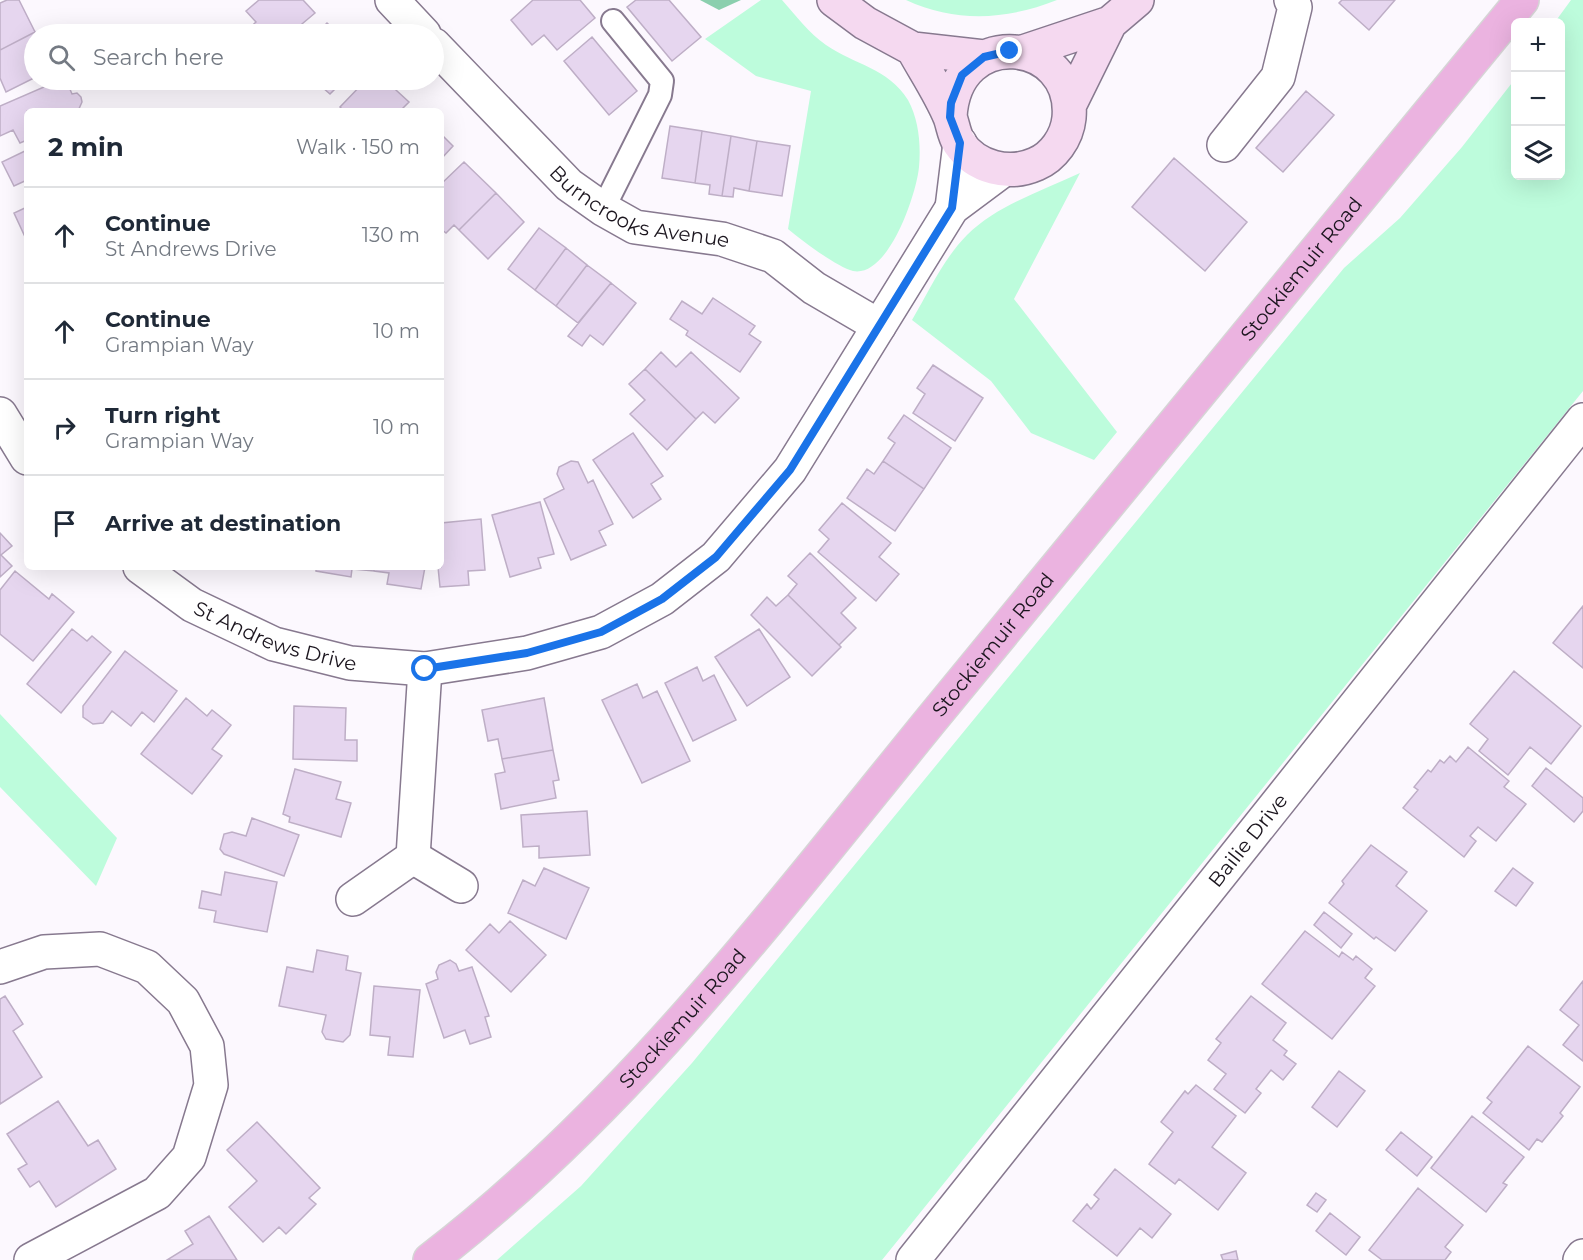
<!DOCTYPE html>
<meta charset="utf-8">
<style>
body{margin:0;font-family:Montserrat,sans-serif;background:#f2f2f3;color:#1f2937}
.controls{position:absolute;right:18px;top:18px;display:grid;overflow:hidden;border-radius:9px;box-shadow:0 6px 24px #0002}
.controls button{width:54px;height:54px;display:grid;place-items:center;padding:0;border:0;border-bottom:2px solid #e0e1e3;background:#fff;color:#1f2937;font:30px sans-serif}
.stop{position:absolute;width:18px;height:18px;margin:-14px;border:4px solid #1a73e8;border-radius:50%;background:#fff}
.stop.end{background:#1a73e8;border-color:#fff;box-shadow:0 2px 6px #0008}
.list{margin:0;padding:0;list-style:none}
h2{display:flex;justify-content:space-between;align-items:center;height:78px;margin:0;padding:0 24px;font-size:26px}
h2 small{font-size:20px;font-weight:400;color:#747a83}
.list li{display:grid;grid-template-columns:39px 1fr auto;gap:18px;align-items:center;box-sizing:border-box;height:96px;padding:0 24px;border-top:2px solid #e0e1e3}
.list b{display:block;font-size:22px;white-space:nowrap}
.list p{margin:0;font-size:20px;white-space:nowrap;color:#747a83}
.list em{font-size:20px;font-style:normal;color:#747a83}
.icon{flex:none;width:33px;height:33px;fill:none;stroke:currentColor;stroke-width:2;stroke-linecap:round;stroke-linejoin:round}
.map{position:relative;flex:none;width:1583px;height:1260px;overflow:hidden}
.search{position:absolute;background:#fff;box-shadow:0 6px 24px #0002;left:24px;top:24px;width:420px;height:66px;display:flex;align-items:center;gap:15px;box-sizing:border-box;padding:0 21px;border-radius:33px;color:#747a83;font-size:22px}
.panel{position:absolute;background:#fff;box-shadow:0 6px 24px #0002;left:24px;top:108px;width:420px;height:462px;border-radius:9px}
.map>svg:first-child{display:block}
.green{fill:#bdfcdc}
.forest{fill:#8bcfae}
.building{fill:#e6d6ef;stroke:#beaec6;stroke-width:1.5}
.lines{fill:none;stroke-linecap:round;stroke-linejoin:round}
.lane-casing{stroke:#87798f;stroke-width:26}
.street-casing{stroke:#87798f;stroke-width:36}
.secondary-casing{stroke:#87798f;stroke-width:36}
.primary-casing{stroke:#d6d5d6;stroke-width:36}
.lane{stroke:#fff;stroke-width:22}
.street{stroke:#fff;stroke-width:33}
.secondary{stroke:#f5d9f0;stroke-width:33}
.primary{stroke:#ebb3e0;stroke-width:33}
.route{stroke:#1a73e8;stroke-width:8}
.labels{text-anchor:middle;stroke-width:4.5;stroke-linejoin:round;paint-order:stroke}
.street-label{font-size:20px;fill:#1b151e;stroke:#fff}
</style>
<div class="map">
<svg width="1583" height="1260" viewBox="0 0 1583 1260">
<rect width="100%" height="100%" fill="#fcf8fe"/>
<!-- green -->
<path class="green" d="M 761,0 L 782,0 C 796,16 809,33 826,45 C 855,65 888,68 908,100 C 919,120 921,145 919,167 C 917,192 889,278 853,271 C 837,267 801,240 788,229 L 811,91 L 756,76 L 705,39 Z
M 906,0 L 1057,0 C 1007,20 956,23 906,0 Z
M 1571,0 L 1583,0 L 1583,391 L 882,1260 L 497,1260 L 581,1186 L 692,1063 L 1344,268 L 1400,218 L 1462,147 L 1515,79 L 1516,176 L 1560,176 L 1560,22 L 1555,22 Z
M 1080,173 L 1014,299 L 1117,432 L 1094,460 L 1031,433 L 991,381 L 912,320 C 929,291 944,258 967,235 C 997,205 1042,191 1080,173 Z
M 0,714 L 117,838 L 96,886 L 0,787 Z"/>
<!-- forest -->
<path class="forest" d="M 700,0 L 741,0 L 719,10 Z"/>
<!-- building -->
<path class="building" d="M 7,0 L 19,0 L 35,32 L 0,50 L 0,3 Z
M 259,0 L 303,0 L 315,13 L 290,34 L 246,34 L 244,33 L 256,22 L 246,11 Z
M 533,0 L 580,0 L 595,18 L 557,50 L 544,35 L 532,45 L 511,20 Z
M 636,0 L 669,0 L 701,37 L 672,61 L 627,7 Z
M 1342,0 L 1395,0 L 1369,30 L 1339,3 Z
M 327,23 L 339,34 L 316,34 Z
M 35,32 L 34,78 L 6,92 L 0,78 L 0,50 Z
M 592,37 L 637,91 L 609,115 L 564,61 Z
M 60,80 L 66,80 L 72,94 L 77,93 L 81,97 L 82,102 L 78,111 L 27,111 L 27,140 L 20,143 L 13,130 L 0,136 L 0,106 Z
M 314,80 L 344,80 L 330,94 Z
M 366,80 L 385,80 L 409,102 L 400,111 L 344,111 L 340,107 Z
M 1306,91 L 1334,115 L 1283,172 L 1256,148 Z
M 670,126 L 702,131 L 695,183 L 662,178 Z
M 702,131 L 731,136 L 722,196 L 709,194 L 710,185 L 695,183 Z
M 441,134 L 453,146 L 441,159 Z
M 731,136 L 757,141 L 749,191 L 734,188 L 733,197 L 722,196 Z
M 757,141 L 790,146 L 782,196 L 749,191 Z
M 27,150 L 27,180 L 14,186 L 2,162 Z
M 1174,158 L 1247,222 L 1205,271 L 1132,207 Z
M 464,162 L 496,193 L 459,230 L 454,225 L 446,233 L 441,229 L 441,184 Z
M 496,193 L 524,222 L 488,259 L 459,230 Z
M 27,207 L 27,238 L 26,239 L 14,213 Z
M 539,228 L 566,248 L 535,290 L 508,269 Z
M 566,248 L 587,265 L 556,306 L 535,290 Z
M 587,265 L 611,283 L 578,323 L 556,306 Z
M 611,283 L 636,303 L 603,345 L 590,335 L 582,346 L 568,336 Z
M 713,298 L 755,326 L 749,334 L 761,342 L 740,372 L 686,335 L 688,331 L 670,319 L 682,301 L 702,314 Z
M 661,352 L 676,367 L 691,352 L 739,398 L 715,423 L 703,412 L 696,419 L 645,369 Z
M 933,365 L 983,398 L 955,441 L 913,413 L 925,394 L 917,388 Z
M 645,369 L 696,419 L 667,450 L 630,414 L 645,400 L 629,384 Z
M 904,415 L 951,448 L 924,489 L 883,461 L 895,443 L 888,438 Z
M 633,433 L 663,476 L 651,484 L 661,499 L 633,518 L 593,460 Z
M 571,461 L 578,462 L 588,483 L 593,480 L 613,524 L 599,531 L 606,545 L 571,560 L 544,499 L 564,489 L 557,474 L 559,467 Z
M 883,461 L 924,489 L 895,531 L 847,498 L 867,469 L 874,474 Z
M 540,502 L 554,554 L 538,558 L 541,568 L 510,577 L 492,515 Z
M 842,503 L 891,543 L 879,557 L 899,574 L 876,601 L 818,552 L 829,539 L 819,530 Z
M 481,519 L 485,570 L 468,571 L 469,585 L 440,587 L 438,567 L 441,567 L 441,523 Z
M 0,533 L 12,546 L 1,555 L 12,566 L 0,577 Z
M 810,553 L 856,598 L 841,613 L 856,628 L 839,645 L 788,595 L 797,584 L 788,576 Z
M 316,567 L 374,567 L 374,571 L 352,569 L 351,577 L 316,571 Z
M 374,567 L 425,567 L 421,589 L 387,584 L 389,573 L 374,571 Z
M 15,571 L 49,599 L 52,594 L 74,612 L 33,661 L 0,634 L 0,590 Z
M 788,595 L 841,647 L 812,676 L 751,615 L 767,597 L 776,606 Z
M 1583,606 L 1583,668 L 1553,643 Z
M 72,629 L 87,641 L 92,636 L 111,652 L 61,713 L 27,684 Z
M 759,629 L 790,677 L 747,706 L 715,657 Z
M 125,651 L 177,691 L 154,722 L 142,712 L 131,726 L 112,711 L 103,723 L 93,724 L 83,717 L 83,706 Z
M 697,667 L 703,681 L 714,675 L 736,720 L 693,741 L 665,683 Z
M 1514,671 L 1581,726 L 1551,764 L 1530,747 L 1508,775 L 1479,751 L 1488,739 L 1470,724 Z
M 637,684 L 643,698 L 657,691 L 690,761 L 642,783 L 602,700 Z
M 186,698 L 207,716 L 212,710 L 231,725 L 212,749 L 222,756 L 192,794 L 141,754 Z
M 544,698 L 553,750 L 502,759 L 498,739 L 488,741 L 482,710 Z
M 294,706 L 346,708 L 345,740 L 357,740 L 357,761 L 293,759 Z
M 1468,747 L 1509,781 L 1504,787 L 1526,804 L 1496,841 L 1478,827 L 1470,836 L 1476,841 L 1464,857 L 1403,808 L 1418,790 L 1414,787 L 1428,770 L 1431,772 L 1440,760 L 1444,763 L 1450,756 L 1456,762 Z
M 553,750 L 559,780 L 553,781 L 556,798 L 501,809 L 495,774 L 505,772 L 502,759 Z
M 1546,768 L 1583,798 L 1583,811 L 1574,822 L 1532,786 Z
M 295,769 L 341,782 L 336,799 L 351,803 L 341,837 L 289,822 L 290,817 L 283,814 Z
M 587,811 L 590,855 L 539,858 L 539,846 L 523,847 L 521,815 Z
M 252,818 L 299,835 L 284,876 L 224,854 L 220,849 L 224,834 L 232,832 L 246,836 Z
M 1371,845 L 1407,872 L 1396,886 L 1427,911 L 1395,951 L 1376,937 L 1374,939 L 1329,903 L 1344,884 L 1342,881 Z
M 544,868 L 589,888 L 566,939 L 508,913 L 523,880 L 535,886 Z
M 1513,868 L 1533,883 L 1516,906 L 1495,891 Z
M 225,872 L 277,882 L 267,932 L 214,922 L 216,911 L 199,908 L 202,891 L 221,895 Z
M 1324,912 L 1352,934 L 1341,948 L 1314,925 Z
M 510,921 L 546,955 L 511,992 L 466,950 L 490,924 L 499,933 Z
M 1305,931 L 1339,957 L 1342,952 L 1353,960 L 1356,956 L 1372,969 L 1365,978 L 1375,986 L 1332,1039 L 1262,984 Z
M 317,950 L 348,956 L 346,970 L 361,973 L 350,1035 L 343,1042 L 326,1039 L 322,1032 L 326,1015 L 279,1006 L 287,967 L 313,972 Z
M 450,960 L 456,964 L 459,971 L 472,967 L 489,1016 L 485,1017 L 491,1037 L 470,1044 L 465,1030 L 444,1038 L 426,984 L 438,979 L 436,972 L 439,965 Z
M 1583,981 L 1583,1061 L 1563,1045 L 1579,1025 L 1560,1010 Z
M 374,986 L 420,990 L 413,1057 L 388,1055 L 390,1037 L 370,1035 Z
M 5,996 L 23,1024 L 13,1031 L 42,1077 L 0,1104 L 0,999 Z
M 1251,996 L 1286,1023 L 1273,1040 L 1287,1051 L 1284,1055 L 1296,1064 L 1283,1080 L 1271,1070 L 1256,1089 L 1261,1093 L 1245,1113 L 1214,1089 L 1226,1074 L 1208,1060 L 1221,1043 L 1216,1039 Z
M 1528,1046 L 1580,1087 L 1560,1113 L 1563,1116 L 1542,1142 L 1537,1139 L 1529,1150 L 1483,1113 L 1492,1102 L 1487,1098 Z
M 1339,1071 L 1365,1091 L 1337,1127 L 1312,1107 Z
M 1196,1085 L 1236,1116 L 1212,1147 L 1246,1173 L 1218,1210 L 1179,1179 L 1175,1184 L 1149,1164 L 1173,1132 L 1161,1122 L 1185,1091 L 1188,1094 Z
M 58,1101 L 88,1146 L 98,1140 L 116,1169 L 56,1207 L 39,1181 L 30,1187 L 18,1169 L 27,1164 L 7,1134 Z
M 1472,1116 L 1524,1157 L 1503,1183 L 1507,1185 L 1486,1212 L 1431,1168 Z
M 257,1122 L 320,1188 L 309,1198 L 316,1204 L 286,1234 L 279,1227 L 263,1242 L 229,1207 L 257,1181 L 227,1150 Z
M 1401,1132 L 1432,1157 L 1417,1176 L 1386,1150 Z
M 1115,1169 L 1171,1214 L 1152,1238 L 1140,1228 L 1117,1256 L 1073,1221 L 1087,1204 L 1091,1209 L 1099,1199 L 1094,1195 Z
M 1418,1188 L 1463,1225 L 1445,1247 L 1451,1252 L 1445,1260 L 1382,1260 L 1369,1250 Z
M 1316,1193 L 1326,1200 L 1317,1212 L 1307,1205 Z
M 1330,1213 L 1360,1237 L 1346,1255 L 1316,1231 Z
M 209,1216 L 237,1260 L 167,1260 L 193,1244 L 185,1231 Z
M 1236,1251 L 1238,1260 L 1223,1260 L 1221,1255 Z"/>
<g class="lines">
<!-- lane casing -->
<g class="lane-casing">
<path id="lane" d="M 603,209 L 660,95 L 662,81 L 613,21"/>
</g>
<!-- street casing -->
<g class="street-casing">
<g id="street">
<path d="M 392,0 L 424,34"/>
<path id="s1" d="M 434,45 L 569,185 L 603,209 L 635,227 L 722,239 L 773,256 L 814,288 L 879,326"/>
<path d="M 1224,145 L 1278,77 L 1295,7 L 1291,0"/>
<path d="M 952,208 L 960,143"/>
<path d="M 0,414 L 27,458"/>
<path id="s2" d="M 140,567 L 192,605 L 274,644 L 350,663 L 425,669 L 527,653 L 601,632 L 662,599 L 716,557 L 790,470 L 952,208 L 1003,170"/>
<path d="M 413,857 L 461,886"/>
<path d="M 353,899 L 413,857 L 425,669"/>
<path d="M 0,967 L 44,952 L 100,949 L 147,967 L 183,1001 L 207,1046 L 211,1085 L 189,1157 L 157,1193 L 31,1260"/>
<path id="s3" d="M 913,1260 L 1583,420"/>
<path d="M 1580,1260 L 1583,1256"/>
</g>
</g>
<!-- secondary casing -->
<g class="secondary-casing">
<path id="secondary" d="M 834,0 L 865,23 L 913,49 L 984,57
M 913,49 C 925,71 940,93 950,117 C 953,125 954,135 959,143 C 976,168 1009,176 1036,164 C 1053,157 1067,138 1069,118 C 1076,37 955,23 950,117
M 1023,52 L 1110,23 L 1137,0
M 1070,104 L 1110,23"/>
</g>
<!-- primary casing -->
<g class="primary-casing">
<g id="primary">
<path id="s4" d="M 430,1260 C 625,1111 777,909 931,720 C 1128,480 1325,240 1522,0"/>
</g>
</g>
<!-- lane -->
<use href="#lane" class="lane"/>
<!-- street -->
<use href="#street" class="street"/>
<!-- secondary -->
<use href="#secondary" class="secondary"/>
<!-- primary -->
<use href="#primary" class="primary"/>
</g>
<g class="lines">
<!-- route -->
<path class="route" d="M 425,669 L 527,653 L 601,632 L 662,599 L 716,557 L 790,470 L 952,208 L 960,143 L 950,117 L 951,103 L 962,75 L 984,57 L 1010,51"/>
</g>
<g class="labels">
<!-- street labels -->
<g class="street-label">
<text dy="7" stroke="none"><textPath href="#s1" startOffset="270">Burncrooks Avenue</textPath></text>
<text dy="7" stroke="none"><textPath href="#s4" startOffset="1322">Stockiemuir Road</textPath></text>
<text dy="7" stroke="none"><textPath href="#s2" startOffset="154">St Andrews Drive</textPath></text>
<text dy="7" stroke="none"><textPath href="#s4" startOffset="836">Stockiemuir Road</textPath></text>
<text dy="7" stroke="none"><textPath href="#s3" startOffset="537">Bailie Drive</textPath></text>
<text dy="7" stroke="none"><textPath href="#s4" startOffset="350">Stockiemuir Road</textPath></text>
</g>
</g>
</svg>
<div class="controls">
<button>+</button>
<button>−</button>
<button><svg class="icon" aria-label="layers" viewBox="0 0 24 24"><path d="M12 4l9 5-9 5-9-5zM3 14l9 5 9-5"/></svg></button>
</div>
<div class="stop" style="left:425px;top:669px"></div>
<div class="stop end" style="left:1010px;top:51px"></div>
<div class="search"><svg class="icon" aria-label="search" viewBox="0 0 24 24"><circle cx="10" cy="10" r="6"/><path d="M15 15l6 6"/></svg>Search here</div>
<section class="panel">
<h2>2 min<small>Walk · 150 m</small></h2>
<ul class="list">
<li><svg class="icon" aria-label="ahead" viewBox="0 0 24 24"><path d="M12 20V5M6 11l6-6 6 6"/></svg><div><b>Continue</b><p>St Andrews Drive</p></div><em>130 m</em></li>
<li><svg class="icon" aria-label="ahead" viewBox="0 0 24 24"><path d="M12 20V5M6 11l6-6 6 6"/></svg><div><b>Continue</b><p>Grampian Way</p></div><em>10 m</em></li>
<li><svg class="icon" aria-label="right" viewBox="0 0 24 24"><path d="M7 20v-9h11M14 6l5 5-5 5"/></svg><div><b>Turn right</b><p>Grampian Way</p></div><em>10 m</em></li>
<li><svg class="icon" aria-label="arrive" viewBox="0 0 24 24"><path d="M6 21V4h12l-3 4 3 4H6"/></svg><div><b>Arrive at destination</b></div></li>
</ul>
</section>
</div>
